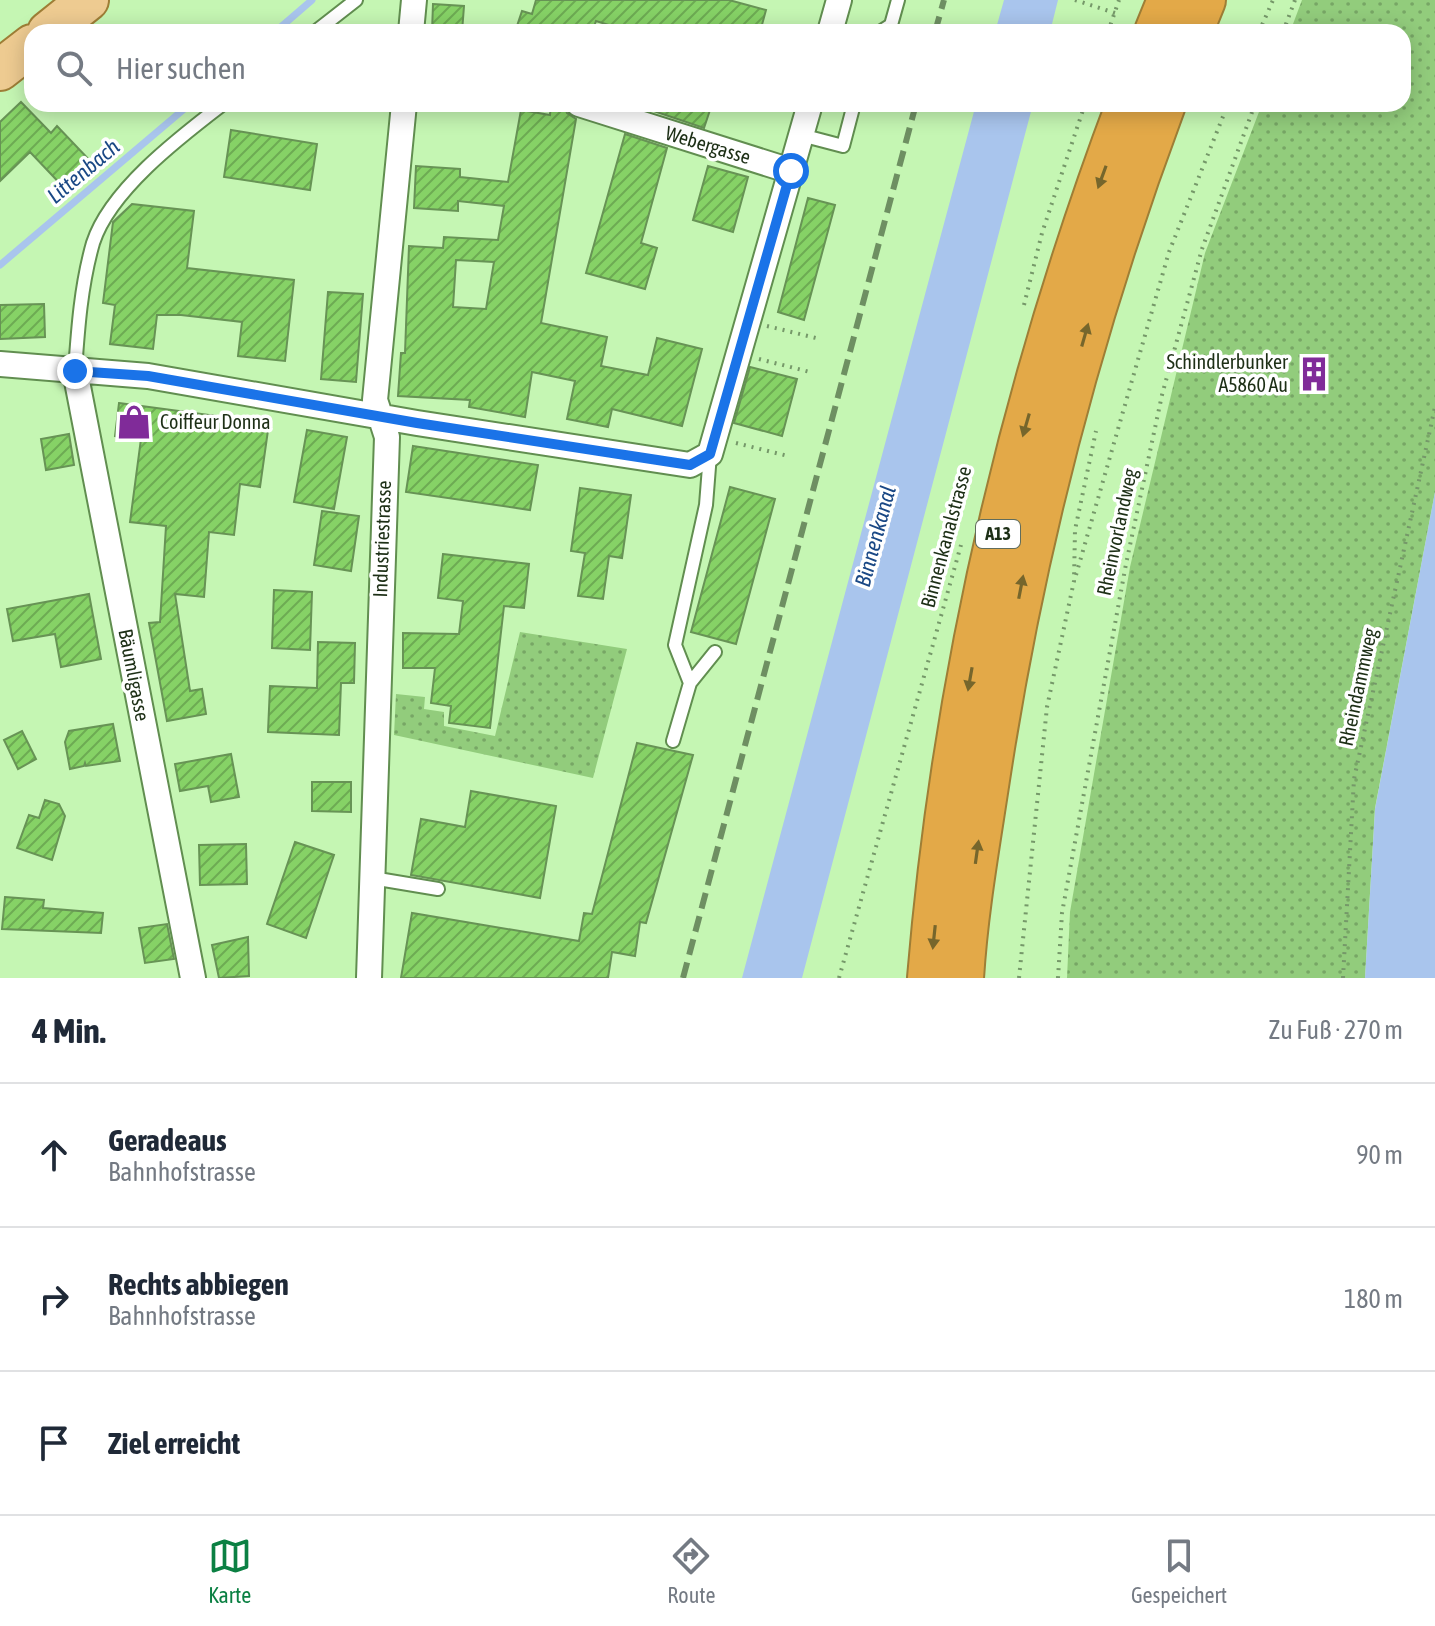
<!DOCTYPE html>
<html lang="de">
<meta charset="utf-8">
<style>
body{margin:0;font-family:"Asap Condensed",sans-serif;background:#f2f2f3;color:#1f2937}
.stop{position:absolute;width:24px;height:24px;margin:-18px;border:6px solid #1a73e8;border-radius:50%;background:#fff}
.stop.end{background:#1a73e8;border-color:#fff;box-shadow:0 2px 8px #0008}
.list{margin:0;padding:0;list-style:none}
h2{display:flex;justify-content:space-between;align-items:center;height:104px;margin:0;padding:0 32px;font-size:34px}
h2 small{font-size:26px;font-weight:400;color:#747a83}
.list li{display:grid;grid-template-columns:52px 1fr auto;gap:24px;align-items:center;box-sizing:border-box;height:144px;padding:0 32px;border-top:2px solid #e0e1e3}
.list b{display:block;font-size:30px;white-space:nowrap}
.list p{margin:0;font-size:26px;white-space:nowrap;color:#747a83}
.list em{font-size:26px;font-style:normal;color:#747a83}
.icon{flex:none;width:44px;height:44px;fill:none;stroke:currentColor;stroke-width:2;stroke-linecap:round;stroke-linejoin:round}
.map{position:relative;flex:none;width:1435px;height:978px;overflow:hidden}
.search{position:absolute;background:#fff;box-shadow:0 4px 20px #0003;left:24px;right:24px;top:24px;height:88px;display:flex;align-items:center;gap:20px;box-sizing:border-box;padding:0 28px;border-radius:24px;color:#747a83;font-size:30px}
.sheet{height:536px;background:#fff}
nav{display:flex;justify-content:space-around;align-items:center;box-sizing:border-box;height:112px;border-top:2px solid #e0e1e3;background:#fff;font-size:22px;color:#747a83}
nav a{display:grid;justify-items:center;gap:4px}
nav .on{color:#0b8043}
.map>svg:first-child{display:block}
.grass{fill:url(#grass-dots)}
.water{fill:#a9c5ed}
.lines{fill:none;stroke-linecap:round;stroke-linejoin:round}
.stream{stroke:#a9c5ed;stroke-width:7}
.building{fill:url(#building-hatch);stroke:#679355;stroke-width:2;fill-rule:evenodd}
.lane-casing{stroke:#618e50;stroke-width:16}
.street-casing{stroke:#618e50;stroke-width:28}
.primary-casing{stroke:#9e7e36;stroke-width:44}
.highway-casing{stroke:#9e7e36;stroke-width:48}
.path{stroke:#759869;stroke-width:4;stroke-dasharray:2 6;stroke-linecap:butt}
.lane{stroke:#fff;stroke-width:12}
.street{stroke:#fff;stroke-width:24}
.primary{stroke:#eecb91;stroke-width:40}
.highway{stroke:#e3a948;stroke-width:44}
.rail{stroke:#6e8f62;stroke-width:6;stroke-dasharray:16 8;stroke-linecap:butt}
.oneway{fill:#76662c}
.route{stroke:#1a73e8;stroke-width:10}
.labels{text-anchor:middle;stroke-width:7;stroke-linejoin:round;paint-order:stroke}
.shield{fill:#fff;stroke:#616d5c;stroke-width:2}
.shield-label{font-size:18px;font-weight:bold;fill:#1d2f16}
.street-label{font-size:20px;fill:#1d2f16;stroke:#fff}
.poi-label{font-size:20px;fill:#1d2f16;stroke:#fff;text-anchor:end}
.water-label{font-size:22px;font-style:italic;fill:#1a4885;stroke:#fff}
</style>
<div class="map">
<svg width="1435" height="978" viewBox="0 0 1435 978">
<defs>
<pattern id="grass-dots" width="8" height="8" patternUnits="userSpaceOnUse" patternTransform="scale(2)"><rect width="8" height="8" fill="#92cc7c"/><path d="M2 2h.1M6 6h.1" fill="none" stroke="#77a665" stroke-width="1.8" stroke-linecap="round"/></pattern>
<pattern id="building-hatch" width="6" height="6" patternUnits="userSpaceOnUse" patternTransform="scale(2)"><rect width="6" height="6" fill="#86d266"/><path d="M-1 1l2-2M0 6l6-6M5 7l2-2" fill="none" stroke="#6dab53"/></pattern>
</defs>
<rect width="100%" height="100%" fill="#c5f6b3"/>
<!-- grass -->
<path class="grass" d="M 1302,0 L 1435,0 L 1435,492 L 1375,808 L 1365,978 L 1067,978 L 1070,912 L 1130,567 L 1205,253 L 1262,104 L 1403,104 L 1403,32 L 1290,32 Z
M 520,632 L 627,649 L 593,778 L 394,735 L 396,694 L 425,697 L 424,709 L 444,712 L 444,726 L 495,736 Z"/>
<!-- water -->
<path class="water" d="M 1004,0 L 1058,0 L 1050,32 L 995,32 Z
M 976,104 L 1033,104 L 802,978 L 742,978 Z
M 1435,492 L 1435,978 L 1365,978 L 1375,809 Z"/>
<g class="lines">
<!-- stream -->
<path class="stream" d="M 275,32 L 312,0
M 0,265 L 190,104"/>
</g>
<!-- building -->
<path class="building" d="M 536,0 L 729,0 L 766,10 L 760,32 L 631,32 L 596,21 L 592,32 L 515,32 L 522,11 L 532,14 Z
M 433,4 L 464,6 L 462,32 L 432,32 Z
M 21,102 L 51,133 L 57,126 L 96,167 L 69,193 L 30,152 L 0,181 L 0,122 Z
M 551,104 L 564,104 L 567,113 L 576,119 L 541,323 L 607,337 L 601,366 L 648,375 L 657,338 L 702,349 L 682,426 L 612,409 L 608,427 L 567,419 L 575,381 L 532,372 L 525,417 L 469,407 L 470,400 L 398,396 L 401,353 L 405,353 L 409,246 L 443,248 L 444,237 L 498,240 L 504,206 L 458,201 L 458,211 L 414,208 L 416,166 L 460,169 L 460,177 L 508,182 L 521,110 L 550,115 ZM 456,260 L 494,262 L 486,309 L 453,307 Z
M 633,104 L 712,104 L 704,128 Z
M 231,130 L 317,144 L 310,190 L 224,177 Z
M 625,134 L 667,148 L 641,243 L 657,248 L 645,289 L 586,273 Z
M 708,166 L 748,177 L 733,232 L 693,220 Z
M 808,198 L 835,205 L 804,320 L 778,312 Z
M 132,204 L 194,211 L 187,268 L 294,280 L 285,361 L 238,356 L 242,322 L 181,315 L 157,315 L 153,349 L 110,344 L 115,305 L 103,303 L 113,222 Z
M 328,292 L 363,294 L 356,382 L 321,379 Z
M 44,304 L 45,337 L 0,339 L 0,305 Z
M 750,367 L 797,379 L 782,436 L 734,423 Z
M 119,403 L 269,423 L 260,487 L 240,484 L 234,535 L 209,532 L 204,597 L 175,594 L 190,691 L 202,689 L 206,714 L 167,721 L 149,623 L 160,622 L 166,526 L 130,522 L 141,439 L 115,436 Z
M 307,430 L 347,437 L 334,509 L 294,502 Z
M 69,434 L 74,465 L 46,470 L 41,439 Z
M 413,446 L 538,465 L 530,510 L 406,492 Z
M 730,487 L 775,499 L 736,644 L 691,632 Z
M 580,488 L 631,495 L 622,558 L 609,556 L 603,599 L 578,596 L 585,553 L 571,551 Z
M 322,511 L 359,516 L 351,571 L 314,565 Z
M 443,554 L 529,564 L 524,608 L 504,606 L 490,728 L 449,723 L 451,706 L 431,703 L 435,668 L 403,668 L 403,633 L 459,634 L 463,601 L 438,598 Z
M 274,590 L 312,592 L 310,650 L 272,648 Z
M 89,594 L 101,659 L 61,667 L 55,634 L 13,641 L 7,609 Z
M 318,642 L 355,643 L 354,683 L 341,683 L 339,735 L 268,732 L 270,686 L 317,688 Z
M 113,724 L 120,761 L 86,766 L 85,763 L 84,766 L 70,769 L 65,742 L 69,731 Z
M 22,731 L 36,759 L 18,769 L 4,740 Z
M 637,743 L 693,755 L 646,923 L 640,922 L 635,956 L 612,952 L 608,978 L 401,978 L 412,913 L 579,941 L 584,913 L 592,914 Z
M 231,754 L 239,797 L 211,802 L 208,786 L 180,791 L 175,764 Z
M 312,782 L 351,782 L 351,812 L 312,811 Z
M 471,791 L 556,806 L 540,898 L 411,875 L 421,819 L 465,827 Z
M 45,800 L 59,804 L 65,816 L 52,860 L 17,848 L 29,815 L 39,818 Z
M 295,842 L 334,855 L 306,938 L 267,924 Z
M 246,844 L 247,884 L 200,885 L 199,845 Z
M 5,897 L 44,900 L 43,908 L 103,913 L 101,933 L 2,929 Z
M 167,924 L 174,959 L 145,963 L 139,928 Z
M 248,937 L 249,976 L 219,978 L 212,945 Z"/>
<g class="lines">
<!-- lane casing -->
<g class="lane-casing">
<path id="lane" d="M 315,32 L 356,0
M 880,32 L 891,25 L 898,0
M 801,135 L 843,146 L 854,104
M 75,371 C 78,328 81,285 93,243 C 110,190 180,137 223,104
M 690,683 L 715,652
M 673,741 L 690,683 L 675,645 L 706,505 L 710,454
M 372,878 L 438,889"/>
</g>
<!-- street casing -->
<g class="street-casing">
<path id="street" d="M 411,32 L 414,0
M 830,32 L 839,0
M 579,104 L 791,171
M 0,364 L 148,376 L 417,423 L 690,465 L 710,454 L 810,104
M 75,371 L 193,978
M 369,978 L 387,437 L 375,400 L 404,104"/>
</g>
<!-- primary casing -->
<g class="primary-casing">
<path id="primary" d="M 48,32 L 88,0
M 0,70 L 32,45"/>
</g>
<!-- highway casing -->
<g class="highway-casing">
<path id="highway" d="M 1157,32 L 1170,0
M 1190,32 L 1203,0
M 930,978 C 955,678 1023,385 1129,104
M 961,978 C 965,912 977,845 987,779 C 1022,548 1081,323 1163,104"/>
</g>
<!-- path -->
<path class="path" d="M 1075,0 L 1115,13
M 1108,32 L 1119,0
M 1259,32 L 1273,0
M 1283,32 L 1295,0
M 1024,305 L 1042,233 L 1085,104
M 767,326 L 820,339
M 759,359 L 810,372
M 736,443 L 788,456
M 1076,575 L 1169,252 L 1228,104
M 839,978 L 961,545
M 1019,978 L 1047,707 L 1074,581 L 1075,530 L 1096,431
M 1058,978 L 1062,913 L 1126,564 L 1162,395 L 1202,249 L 1255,104
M 1343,978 L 1354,779 L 1435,407"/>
<!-- lane -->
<use href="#lane" class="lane"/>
<!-- street -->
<use href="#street" class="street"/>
<!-- primary -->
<use href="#primary" class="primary"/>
<!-- highway -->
<use href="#highway" class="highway"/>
<!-- rail -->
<path class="rail" d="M 935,32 L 944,0
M 683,978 L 916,104"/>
</g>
<!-- one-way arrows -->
<defs><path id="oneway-solid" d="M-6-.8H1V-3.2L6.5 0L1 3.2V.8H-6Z" transform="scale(2)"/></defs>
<g class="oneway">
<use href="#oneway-solid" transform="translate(1102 177) rotate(110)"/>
<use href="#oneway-solid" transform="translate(1085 335) rotate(-74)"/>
<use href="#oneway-solid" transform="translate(1026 425) rotate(106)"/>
<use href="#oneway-solid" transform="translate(1021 587) rotate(-79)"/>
<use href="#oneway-solid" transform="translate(970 679) rotate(100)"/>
<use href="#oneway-solid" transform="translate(977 852) rotate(-82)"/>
<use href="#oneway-solid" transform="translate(934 937) rotate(96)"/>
</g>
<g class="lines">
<!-- route -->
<path class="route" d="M 75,371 L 148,376 L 417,423 L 690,465 L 710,454 L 791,171"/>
</g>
<!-- icons -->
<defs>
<g id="building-bare" transform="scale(2.76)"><path d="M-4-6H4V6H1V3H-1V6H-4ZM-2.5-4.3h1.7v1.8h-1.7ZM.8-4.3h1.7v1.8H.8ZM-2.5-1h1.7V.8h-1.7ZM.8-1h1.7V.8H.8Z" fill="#802b99" stroke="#fff" stroke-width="2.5" paint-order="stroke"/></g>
<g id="shop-bare" transform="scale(2.76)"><path d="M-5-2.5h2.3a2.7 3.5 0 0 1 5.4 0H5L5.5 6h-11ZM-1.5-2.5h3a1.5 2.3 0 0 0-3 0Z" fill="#802b99" stroke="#fff" stroke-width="2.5" paint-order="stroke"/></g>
</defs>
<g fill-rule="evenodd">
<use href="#building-bare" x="1314" y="374"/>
<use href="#shop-bare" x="134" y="422"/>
</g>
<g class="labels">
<!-- shield labels -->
<rect class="shield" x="976" y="520" width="44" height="28" rx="6"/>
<g class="shield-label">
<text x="998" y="540">A13</text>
</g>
<!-- street labels -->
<g class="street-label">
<text transform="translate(708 145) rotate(17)" y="7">Webergasse</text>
<text transform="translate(1117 532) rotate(-78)" y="7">Rheinvorlandweg</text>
<text transform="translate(946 537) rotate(-75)" y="7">Binnenkanalstrasse</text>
<text transform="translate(382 539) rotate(-88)" y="7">Industriestrasse</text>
<text transform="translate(134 675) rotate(79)" y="7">Bäumligasse</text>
<text transform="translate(1358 687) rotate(-78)" y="7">Rheindammweg</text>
</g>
<!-- poi labels -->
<g class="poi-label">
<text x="1288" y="369">Schindlerbunker<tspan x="1288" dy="23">A5860 Au</tspan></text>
<text x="160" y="429" text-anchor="start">Coiffeur Donna</text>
</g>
<!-- water labels -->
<g class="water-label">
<text transform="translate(83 171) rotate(-40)" y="8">Littenbach</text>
<text transform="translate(875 536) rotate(-75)" y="8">Binnenkanal</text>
</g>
</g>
</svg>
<div class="stop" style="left:791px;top:171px"></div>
<div class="stop end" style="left:75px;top:371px"></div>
<div class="search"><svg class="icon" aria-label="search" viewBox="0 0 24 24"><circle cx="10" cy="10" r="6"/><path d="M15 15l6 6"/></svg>Hier suchen</div>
</div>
<section class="sheet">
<h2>4 Min.<small>Zu Fuß · 270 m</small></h2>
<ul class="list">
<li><svg class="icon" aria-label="ahead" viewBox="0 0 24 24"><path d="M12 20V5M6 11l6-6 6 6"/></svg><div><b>Geradeaus</b><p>Bahnhofstrasse</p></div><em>90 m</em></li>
<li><svg class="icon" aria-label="right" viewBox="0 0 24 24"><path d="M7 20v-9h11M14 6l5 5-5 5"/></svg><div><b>Rechts abbiegen</b><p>Bahnhofstrasse</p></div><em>180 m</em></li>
<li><svg class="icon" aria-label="arrive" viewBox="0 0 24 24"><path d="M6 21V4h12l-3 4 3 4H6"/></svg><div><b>Ziel erreicht</b></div></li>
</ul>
</section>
<nav>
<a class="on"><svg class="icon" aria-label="map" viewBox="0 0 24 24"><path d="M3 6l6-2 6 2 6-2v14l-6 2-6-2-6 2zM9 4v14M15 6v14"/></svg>Karte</a>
<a><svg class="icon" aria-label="directions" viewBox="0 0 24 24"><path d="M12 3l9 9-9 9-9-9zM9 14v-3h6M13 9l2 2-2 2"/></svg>Route</a>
<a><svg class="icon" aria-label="saved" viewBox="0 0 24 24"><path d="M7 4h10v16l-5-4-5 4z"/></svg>Gespeichert</a>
</nav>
